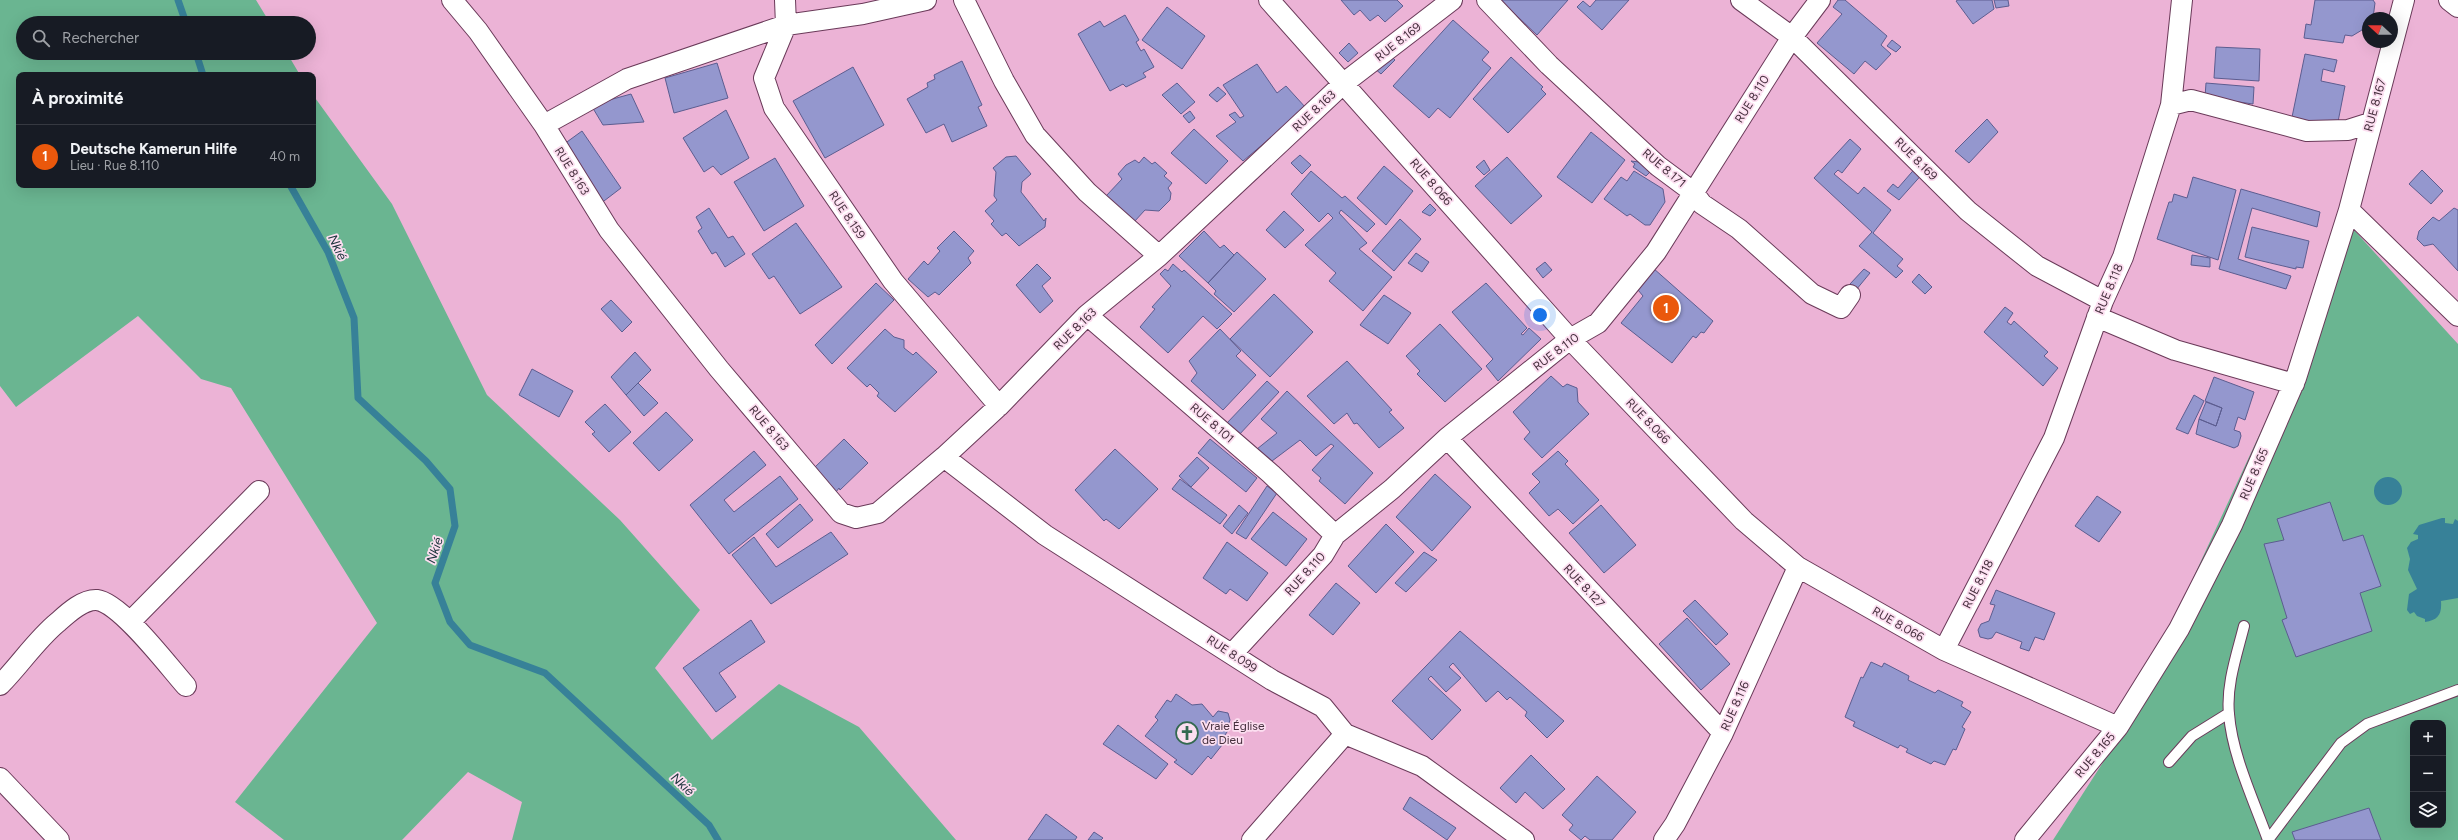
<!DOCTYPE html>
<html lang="fr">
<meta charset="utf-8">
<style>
body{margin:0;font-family:Figtree,sans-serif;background:#20242c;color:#f1f3f6}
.controls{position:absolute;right:12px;bottom:12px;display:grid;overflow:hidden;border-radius:8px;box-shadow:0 4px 16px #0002}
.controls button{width:36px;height:36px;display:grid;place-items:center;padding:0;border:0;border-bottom:1px solid #363941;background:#171b24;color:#f1f3f6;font:20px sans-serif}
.compass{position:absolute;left:2362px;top:12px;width:36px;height:36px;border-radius:50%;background:#171b24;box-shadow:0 4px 16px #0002;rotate:291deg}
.you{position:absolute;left:1540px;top:315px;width:14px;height:14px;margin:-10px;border:3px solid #fff;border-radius:50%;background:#1a73e8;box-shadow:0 0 0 6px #1a73e833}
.badge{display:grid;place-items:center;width:26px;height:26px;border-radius:50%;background:#ea580c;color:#fff;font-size:13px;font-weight:700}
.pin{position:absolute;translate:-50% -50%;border:2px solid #fff;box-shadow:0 1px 4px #0006}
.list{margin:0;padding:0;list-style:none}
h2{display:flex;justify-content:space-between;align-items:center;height:52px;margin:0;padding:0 16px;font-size:17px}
h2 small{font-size:13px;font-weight:400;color:#9ea1a6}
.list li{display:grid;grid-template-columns:26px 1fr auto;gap:12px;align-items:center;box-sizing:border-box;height:64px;padding:0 16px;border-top:1px solid #363941}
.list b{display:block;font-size:15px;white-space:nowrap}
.list p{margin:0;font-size:13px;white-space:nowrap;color:#9ea1a6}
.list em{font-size:13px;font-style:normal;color:#9ea1a6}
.icon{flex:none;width:22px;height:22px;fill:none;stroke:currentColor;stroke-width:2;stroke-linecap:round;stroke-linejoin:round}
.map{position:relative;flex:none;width:2458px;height:840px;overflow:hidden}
.search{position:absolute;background:#171b24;box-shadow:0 4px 16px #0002;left:16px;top:16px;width:300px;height:44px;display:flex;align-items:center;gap:10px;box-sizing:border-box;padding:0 14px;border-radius:22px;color:#9ea1a6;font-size:15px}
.panel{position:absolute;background:#171b24;box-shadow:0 4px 16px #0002;left:16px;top:72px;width:300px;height:116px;border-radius:8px}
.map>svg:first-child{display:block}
.green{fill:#6ab591;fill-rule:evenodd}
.water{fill:#378198}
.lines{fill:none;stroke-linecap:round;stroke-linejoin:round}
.stream{stroke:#378198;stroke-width:7}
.building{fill:#9497ce;stroke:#5c5d90}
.lane-casing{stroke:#6a3a59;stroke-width:12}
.street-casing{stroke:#6a3a59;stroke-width:22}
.lane{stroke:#fff;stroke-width:10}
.street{stroke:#fff;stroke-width:20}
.labels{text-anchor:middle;stroke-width:3.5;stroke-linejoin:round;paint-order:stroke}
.street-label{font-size:12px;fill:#452f3d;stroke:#fcdef0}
.poi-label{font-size:12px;fill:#452f3d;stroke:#fcdef0;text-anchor:start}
.water-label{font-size:13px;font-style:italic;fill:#1c343c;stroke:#fcdef0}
</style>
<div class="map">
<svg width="2458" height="840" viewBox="0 0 2458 840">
<rect width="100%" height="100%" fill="#ecb3d6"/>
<!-- green -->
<path class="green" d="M 0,0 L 256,0 L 270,23 L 23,23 L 23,53 L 287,53 L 300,75 L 19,75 L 19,185 L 313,185 L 313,95 L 392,204 L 487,395 L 620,520 L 700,610 L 655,668 L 712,740 L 779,684 L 859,727 L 956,840 L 512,840 L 522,802 L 468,772 L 402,840 L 284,840 L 235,802 L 377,623 L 231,388 L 201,379 L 138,316 L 16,407 L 0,386 Z
M 2354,230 L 2458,344 L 2458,840 L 2053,840 L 2120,736 ZM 2413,723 L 2443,723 L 2443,825 L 2413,825 Z"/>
<!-- water -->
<path class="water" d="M2374 491a14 14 0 1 1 28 0a14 14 0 1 1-28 0Z
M 2442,518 L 2445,518 L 2445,523 L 2453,524 L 2455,519 L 2458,521 L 2458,598 L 2441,601 C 2442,615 2438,620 2425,622 L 2425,619 L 2417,616 L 2414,612 L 2410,614 L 2407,610 L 2409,594 L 2417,589 L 2408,570 L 2410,559 L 2407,548 L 2411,542 L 2418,539 L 2418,535 L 2413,534 L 2419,525 Z"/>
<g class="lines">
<!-- stream -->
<path class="stream" d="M 178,0 L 186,23
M 196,53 L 203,75
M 290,185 L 328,252 L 354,318 L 358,398 L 426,461 L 450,489 L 455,526 L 435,583 L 450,622 L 470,645 L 545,673 L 709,825 L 718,840"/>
</g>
<!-- building -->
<path class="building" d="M 1341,0 L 1397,0 L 1403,6 L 1385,22 L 1378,15 L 1370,21 L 1360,10 L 1354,15 Z
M 1500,0 L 1568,0 L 1537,35 Z
M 1596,0 L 1629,0 L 1602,30 L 1577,7 L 1583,1 L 1590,7 Z
M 1838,0 L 1845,0 L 1887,36 L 1881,45 L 1891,54 L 1876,70 L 1865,61 L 1854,74 L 1817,43 L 1842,14 L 1833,7 Z
M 1958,0 L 1992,0 L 1994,9 L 1973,24 L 1956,1 Z
M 1994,0 L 2008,0 L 2009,6 L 1996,8 Z
M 2315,0 L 2373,0 L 2375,3 L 2373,18 L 2368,18 L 2368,22 L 2364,22 L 2362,30 L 2352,36 L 2345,35 L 2343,43 L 2304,38 L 2306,24 L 2311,25 Z
M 1167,7 L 1205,36 L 1182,69 L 1142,40 Z
M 1125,15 L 1139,40 L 1136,42 L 1141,51 L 1144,49 L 1154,67 L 1143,73 L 1146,77 L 1126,87 L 1123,84 L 1110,91 L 1078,34 L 1100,21 L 1104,27 Z
M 1453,20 L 1489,52 L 1482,60 L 1491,68 L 1450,118 L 1438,108 L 1429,118 L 1393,86 Z
M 1892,40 L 1901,47 L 1896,52 L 1887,46 Z
M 1349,43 L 1358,53 L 1348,62 L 1339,53 Z
M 2216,47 L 2260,49 L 2259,81 L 2214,78 Z
M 1389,54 L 1395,60 L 1381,74 L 1374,68 Z
M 2305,54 L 2337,60 L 2334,72 L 2323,69 L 2321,81 L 2345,86 L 2337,127 L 2291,122 Z
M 1511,57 L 1543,87 L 1541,89 L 1546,94 L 1508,133 L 1473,99 Z
M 962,61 L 982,105 L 978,107 L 987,126 L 952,142 L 944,124 L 926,133 L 907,99 L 928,87 L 927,83 L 935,79 L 934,75 Z
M 717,63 L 728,98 L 674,113 L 665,78 Z
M 1257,64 L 1277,93 L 1286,86 L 1306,108 L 1243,161 L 1216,136 L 1236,122 L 1229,115 L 1235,112 L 1240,118 L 1244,116 L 1223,85 Z
M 853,67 L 884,125 L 825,158 L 793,101 Z
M 1177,83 L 1195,102 L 1181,114 L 1162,95 Z
M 2206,83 L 2254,87 L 2253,104 L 2205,97 Z
M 1218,87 L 1226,94 L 1217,102 L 1209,95 Z
M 631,94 L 644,122 L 603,125 L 591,105 Z
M 726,110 L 749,158 L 721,175 L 713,166 L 704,172 L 683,138 Z
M 1190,111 L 1195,118 L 1189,123 L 1183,116 Z
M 1987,119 L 1998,132 L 1969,163 L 1955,151 Z
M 1194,129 L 1228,161 L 1206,184 L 1171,153 Z
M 582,131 L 621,188 L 600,204 L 560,147 Z
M 1591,132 L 1625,160 L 1592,203 L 1557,177 Z
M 1850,139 L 1861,149 L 1842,173 L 1838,170 L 1834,174 L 1858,194 L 1864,187 L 1891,210 L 1873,233 L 1903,259 L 1897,266 L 1903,271 L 1896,278 L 1859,246 L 1872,232 L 1814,178 Z
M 1300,155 L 1311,165 L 1302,174 L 1291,163 Z
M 1016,156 L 1031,174 L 1022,182 L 1021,192 L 1044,221 L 1046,218 L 1045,227 L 1019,246 L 1006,233 L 1002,236 L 991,224 L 994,221 L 985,211 L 997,200 L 994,196 L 996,172 L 993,168 L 1006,157 Z
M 1144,157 L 1152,164 L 1155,162 L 1167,173 L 1164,176 L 1172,183 L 1168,188 L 1171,193 L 1170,200 L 1159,211 L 1145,210 L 1134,222 L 1106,196 L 1122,179 L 1118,174 L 1126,165 L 1135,160 L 1139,163 Z
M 1507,157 L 1542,196 L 1511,224 L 1475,186 Z
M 775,158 L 804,206 L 764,231 L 734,182 Z
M 1484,160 L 1490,170 L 1484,175 L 1476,167 Z
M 1631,161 L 1639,162 L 1652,170 L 1646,176 L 1633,167 L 1635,164 Z
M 1918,165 L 1925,171 L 1899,200 L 1887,191 L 1893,184 L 1898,188 Z
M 1384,166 L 1413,191 L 1386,225 L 1357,198 Z
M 2422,170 L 2443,191 L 2431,204 L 2409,184 Z
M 1311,171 L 1342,198 L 1345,196 L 1375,224 L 1367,232 L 1341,210 L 1339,213 L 1367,243 L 1359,249 L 1392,277 L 1363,311 L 1329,281 L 1336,273 L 1305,245 L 1333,218 L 1328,213 L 1319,222 L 1291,194 Z
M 1634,171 L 1663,189 L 1665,202 L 1650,225 L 1645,225 L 1630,214 L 1627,216 L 1604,199 L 1621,177 L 1627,181 Z
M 2193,177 L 2236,190 L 2218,260 L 2157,239 L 2169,202 L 2172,202 L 2174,194 L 2187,198 Z
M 2241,189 L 2320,212 L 2317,227 L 2252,208 L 2238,259 L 2291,276 L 2286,289 L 2219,269 Z
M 1430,204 L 1436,210 L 1430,216 L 1422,212 Z
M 709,208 L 728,238 L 733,236 L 745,254 L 725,267 L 716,252 L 712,254 L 698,231 L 702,228 L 696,217 Z
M 2454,208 L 2458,210 L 2458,271 L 2433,244 L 2424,246 L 2417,239 L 2419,231 L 2433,217 L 2439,221 Z
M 1284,211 L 1304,230 L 1285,248 L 1266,230 Z
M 1400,219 L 1421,239 L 1394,271 L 1372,251 Z
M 796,223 L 842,287 L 800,314 L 774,276 L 769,279 L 752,254 Z
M 2252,227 L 2309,241 L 2303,268 L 2296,267 L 2296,269 L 2245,257 Z
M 954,231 L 974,251 L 968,258 L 971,263 L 939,295 L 935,292 L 928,297 L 908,279 L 924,261 L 928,265 L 940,251 L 937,248 Z
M 1204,231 L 1220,248 L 1224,245 L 1234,255 L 1208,283 L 1179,256 Z
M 1237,252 L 1266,279 L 1234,312 L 1214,294 L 1216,291 L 1208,283 Z
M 1416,253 L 1429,262 L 1422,272 L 1408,263 Z
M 2192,255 L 2210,258 L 2210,267 L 2191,265 Z
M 1545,262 L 1552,270 L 1543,278 L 1536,269 Z
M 1037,264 L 1051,278 L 1042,286 L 1053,301 L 1040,313 L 1016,285 Z
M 1173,264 L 1182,272 L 1184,270 L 1232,314 L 1217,329 L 1203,316 L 1168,353 L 1140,327 L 1155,309 L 1152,307 L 1171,286 L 1160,274 L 1165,269 L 1168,271 Z
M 1653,268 L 1713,321 L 1704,333 L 1701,332 L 1696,338 L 1693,336 L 1672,363 L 1621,323 L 1643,296 L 1638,290 Z
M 1864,269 L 1870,273 L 1856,290 L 1850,284 Z
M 1919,274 L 1932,287 L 1925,294 L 1912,282 Z
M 876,283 L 894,300 L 832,364 L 815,345 Z
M 1486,283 L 1527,328 L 1521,334 L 1523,335 L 1529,328 L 1541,339 L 1498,381 L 1486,366 L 1493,359 L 1452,312 Z
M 1274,294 L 1313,332 L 1270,377 L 1230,339 Z
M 1384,295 L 1411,313 L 1388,344 L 1360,325 Z
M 611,300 L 632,322 L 622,332 L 601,309 Z
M 2005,307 L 2013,313 L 2007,322 L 2011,325 L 2014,321 L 2048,352 L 2044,356 L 2058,368 L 2043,386 L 1984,332 Z
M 1440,324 L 1482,369 L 1445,402 L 1417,374 L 1420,371 L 1406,356 Z
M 885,329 L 894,337 L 904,340 L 904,348 L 913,355 L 916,352 L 937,372 L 895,412 L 877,396 L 879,393 L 870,384 L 867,387 L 847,368 Z
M 1220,329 L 1241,351 L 1236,356 L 1256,375 L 1223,410 L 1191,381 L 1197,373 L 1189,361 Z
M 635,352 L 651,370 L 626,395 L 611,377 Z
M 1347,361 L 1392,410 L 1389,412 L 1404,428 L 1379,448 L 1357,423 L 1354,424 L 1347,413 L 1334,424 L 1307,396 Z
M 532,369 L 573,391 L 559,417 L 519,395 Z
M 1551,376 L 1563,387 L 1567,384 L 1577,388 L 1578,402 L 1589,414 L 1542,458 L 1524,439 L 1530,432 L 1513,412 Z
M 2214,377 L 2254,392 L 2245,420 L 2238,417 L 2234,430 L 2240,432 L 2241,436 L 2238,446 L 2234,448 L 2196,434 L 2199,419 L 2216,426 L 2222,408 L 2205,401 Z
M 1267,381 L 1279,392 L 1238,436 L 1226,424 Z
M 638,383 L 658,403 L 644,416 L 626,395 Z
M 1287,391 L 1373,473 L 1345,504 L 1319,481 L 1321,478 L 1312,470 L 1334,446 L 1331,444 L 1316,456 L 1300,440 L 1272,461 L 1257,449 L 1277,433 L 1261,419 Z
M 2194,395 L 2204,401 L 2188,434 L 2176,429 Z
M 2206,402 L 2222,408 L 2216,426 L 2199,419 Z
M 605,404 L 631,432 L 609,452 L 592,434 L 595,432 L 585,422 Z
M 666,412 L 693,440 L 659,471 L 633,443 Z
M 844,439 L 868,463 L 840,490 L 839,488 L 836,492 L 814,468 Z
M 1210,439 L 1257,478 L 1246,492 L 1198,453 Z
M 1115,449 L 1158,489 L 1119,529 L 1106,519 L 1104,521 L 1075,490 Z
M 754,451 L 766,465 L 724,500 L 734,512 L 780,476 L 798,499 L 729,554 L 690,505 Z
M 1558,451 L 1568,461 L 1565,464 L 1599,500 L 1573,524 L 1558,509 L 1549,516 L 1529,493 L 1540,482 L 1532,474 Z
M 1197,457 L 1209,468 L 1191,487 L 1179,476 Z
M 1435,474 L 1471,507 L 1432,551 L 1396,517 Z
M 1180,479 L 1227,515 L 1220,524 L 1172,489 Z
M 1267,486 L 1277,493 L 1246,539 L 1236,533 Z
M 2097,496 L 2121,512 L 2099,542 L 2075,526 Z
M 2330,502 L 2343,541 L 2363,535 L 2381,586 L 2360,593 L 2372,631 L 2296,657 L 2282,620 L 2287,618 L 2264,544 L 2284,540 L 2277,519 Z
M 800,504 L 813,520 L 778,548 L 766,534 Z
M 1239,505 L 1248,513 L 1232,534 L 1223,526 Z
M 1601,505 L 1636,545 L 1604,573 L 1569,533 Z
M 1273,512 L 1307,539 L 1286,566 L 1251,539 Z
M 1386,524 L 1414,552 L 1376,593 L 1348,566 Z
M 831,532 L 848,554 L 771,604 L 732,555 L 754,537 L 776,567 Z
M 1227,542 L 1268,573 L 1247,601 L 1230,589 L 1226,594 L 1203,578 Z
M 1424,552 L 1437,560 L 1406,592 L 1395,583 Z
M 1336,583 L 1360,603 L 1333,635 L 1309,615 Z
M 1996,590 L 2055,613 L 2044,640 L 2035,637 L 2029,651 L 2020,648 L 2022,642 L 1996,632 L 1992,638 L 1988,639 L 1980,637 L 1978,630 L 1981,624 L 1989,621 L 1995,605 L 1990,604 Z
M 1695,600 L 1728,634 L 1716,645 L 1683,611 Z
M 1687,618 L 1730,664 L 1701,690 L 1659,644 Z
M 751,620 L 765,642 L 719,673 L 736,697 L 716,712 L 683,668 Z
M 1460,631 L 1564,721 L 1547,738 L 1525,716 L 1527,712 L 1510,697 L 1507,700 L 1498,691 L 1486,702 L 1453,663 L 1449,667 L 1461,678 L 1446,692 L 1431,676 L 1428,679 L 1461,710 L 1432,740 L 1392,701 Z
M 1871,662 L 1882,667 L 1884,663 L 1909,676 L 1908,680 L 1935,693 L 1938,690 L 1963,702 L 1961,706 L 1971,712 L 1962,727 L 1965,729 L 1956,750 L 1953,749 L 1945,765 L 1934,761 L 1931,764 L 1906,752 L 1908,749 L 1900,745 L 1898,748 L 1853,726 L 1855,722 L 1845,717 L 1861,677 L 1863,678 Z
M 1176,694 L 1192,705 L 1202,704 L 1213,717 L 1218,711 L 1228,713 L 1230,720 L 1227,728 L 1229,729 L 1223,738 L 1226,740 L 1211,759 L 1208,756 L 1192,775 L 1174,762 L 1177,760 L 1145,736 L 1158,720 L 1155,717 L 1167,700 L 1171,702 Z
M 1118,725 L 1168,764 L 1156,779 L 1103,744 Z
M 1531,755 L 1565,789 L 1543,809 L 1525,792 L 1516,803 L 1500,788 Z
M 1597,776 L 1636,812 L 1612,840 L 1590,840 L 1585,836 L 1581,840 L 1569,830 L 1573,825 L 1562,815 Z
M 1410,797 L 1456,828 L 1447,840 L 1403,809 Z
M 2369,808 L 2381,840 L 2295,840 L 2292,832 Z
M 1046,814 L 1077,837 L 1075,840 L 1028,840 Z
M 1094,832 L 1103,838 L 1101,840 L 1088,840 Z"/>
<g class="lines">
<!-- lane casing -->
<g class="lane-casing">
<path id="lane" d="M 2244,626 C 2237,654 2226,685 2229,714 C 2232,755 2254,801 2268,840
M 2169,762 L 2192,736 L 2229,713
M 2268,840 L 2341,743 L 2367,724 L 2458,690"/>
</g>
<!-- street casing -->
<g class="street-casing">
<path id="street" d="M 452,0 L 478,31 L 544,125
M 785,0 L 786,25 L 764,78 L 774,108 L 893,281 L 999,406
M 926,0 L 863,14 L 786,25 L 627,79 L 544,125 L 609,230 L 719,369 L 841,513 L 856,518 L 878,513 L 944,457 L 999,406 L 1087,315 L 1159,256 L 1344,83 L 1452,0
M 964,0 L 1004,81 L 1035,135 L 1087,192 L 1159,256
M 1269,0 L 1570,339 L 1744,521 L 1798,567 L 1944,650 L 2118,727
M 1487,0 L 1549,65 L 1658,166 L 1693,192 L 1702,204 L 1739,229 L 1812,294 L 1841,308 L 1850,295
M 1741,0 L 1792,37 L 1968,211 L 2037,266 L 2103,301
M 2449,0 L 2458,7
M 2171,105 L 2182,0
M 2349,210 L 2404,0
M 1087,315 L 1271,474 L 1335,535
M 2097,317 L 2175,350 L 2294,384
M 1447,438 L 1723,733
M 944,457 L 1045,535 L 1272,680 L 1323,707 L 1345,734 L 1422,766 L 1524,840
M 130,622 L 259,491
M 1944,650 L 2054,438 L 2103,301 L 2123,257 L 2171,105 L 2191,100 L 2307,131 L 2348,130 L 2370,123
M 1232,654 L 1323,555 L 1335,535 L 1392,489 L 1447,438 L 1570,339 L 1598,323 L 1656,252 L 1792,37 L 1820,0
M 0,685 C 20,665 36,640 58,622 C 68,613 83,599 97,600 C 121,603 169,667 186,686
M 0,778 L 59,840
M 1252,840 L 1345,734
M 1664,840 L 1675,824 L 1723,733 L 1798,567
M 2025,840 L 2118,727 L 2179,629 L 2232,525 L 2296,378 L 2349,210 L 2458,316"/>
</g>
<!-- lane -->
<use href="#lane" class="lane"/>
<!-- street -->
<use href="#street" class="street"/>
</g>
<!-- icons -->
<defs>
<g id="church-ring" transform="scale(1.15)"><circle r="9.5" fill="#fcdef0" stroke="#336950" stroke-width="1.5"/><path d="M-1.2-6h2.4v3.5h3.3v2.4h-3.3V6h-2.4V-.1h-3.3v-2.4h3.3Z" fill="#336950"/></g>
</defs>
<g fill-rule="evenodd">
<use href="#church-ring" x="1187" y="733"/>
</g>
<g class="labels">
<!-- street labels -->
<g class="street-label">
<text transform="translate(1398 42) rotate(-38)" y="4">RUE 8.169</text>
<text transform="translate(1752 99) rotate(-58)" y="4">RUE 8.110</text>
<text transform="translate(2375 105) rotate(-75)" y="4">RUE 8.167</text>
<text transform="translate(1314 111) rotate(-43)" y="4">RUE 8.163</text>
<text transform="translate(1916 159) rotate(45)" y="4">RUE 8.169</text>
<text transform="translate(1664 168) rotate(40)" y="4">RUE 8.171</text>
<text transform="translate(572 171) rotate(58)" y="4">RUE 8.163</text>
<text transform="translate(1431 182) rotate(49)" y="4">RUE 8.066</text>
<text transform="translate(847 215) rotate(56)" y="4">RUE 8.159</text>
<text transform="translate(2109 289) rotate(-67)" y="4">RUE 8.118</text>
<text transform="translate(1075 329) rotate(-44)" y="4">RUE 8.163</text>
<text transform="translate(1556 352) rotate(-37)" y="4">RUE 8.110</text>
<text transform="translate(1648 421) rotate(46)" y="4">RUE 8.066</text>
<text transform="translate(1212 423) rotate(41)" y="4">RUE 8.101</text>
<text transform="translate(769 428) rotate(50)" y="4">RUE 8.163</text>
<text transform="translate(2254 474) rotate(-67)" y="4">RUE 8.165</text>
<text transform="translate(1305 574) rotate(-48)" y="4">RUE 8.110</text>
<text transform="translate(1978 584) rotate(-63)" y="4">RUE 8.118</text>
<text transform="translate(1584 586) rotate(47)" y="4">RUE 8.127</text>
<text transform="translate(1898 624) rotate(30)" y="4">RUE 8.066</text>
<text transform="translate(1232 654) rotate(33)" y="4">RUE 8.099</text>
<text transform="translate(1735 706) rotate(-66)" y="4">RUE 8.116</text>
<text transform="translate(2095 755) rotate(-50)" y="4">RUE 8.165</text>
</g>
<!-- poi labels -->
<g class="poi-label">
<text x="1202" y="730">Vraie Église<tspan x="1202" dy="14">de Dieu</tspan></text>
</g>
<!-- water labels -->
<g class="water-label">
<text transform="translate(338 247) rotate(64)" y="5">Nkié</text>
<text transform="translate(434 550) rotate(-71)" y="5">Nkié</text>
<text transform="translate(683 784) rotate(43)" y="5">Nkié</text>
</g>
</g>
</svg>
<div class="controls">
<button>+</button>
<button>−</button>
<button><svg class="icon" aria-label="layers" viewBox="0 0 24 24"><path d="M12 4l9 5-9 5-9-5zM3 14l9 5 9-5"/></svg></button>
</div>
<svg class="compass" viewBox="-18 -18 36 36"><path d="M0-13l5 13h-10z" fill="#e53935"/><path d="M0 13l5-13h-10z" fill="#9ea1a6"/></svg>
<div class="you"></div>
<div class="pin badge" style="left:1666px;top:308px">1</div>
<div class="search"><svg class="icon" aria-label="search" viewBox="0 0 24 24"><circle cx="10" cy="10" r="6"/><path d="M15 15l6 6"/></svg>Rechercher</div>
<section class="panel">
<h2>À proximité<small></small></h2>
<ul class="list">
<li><span class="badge">1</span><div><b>Deutsche Kamerun Hilfe</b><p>Lieu · Rue 8.110</p></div><em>40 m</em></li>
</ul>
</section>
</div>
